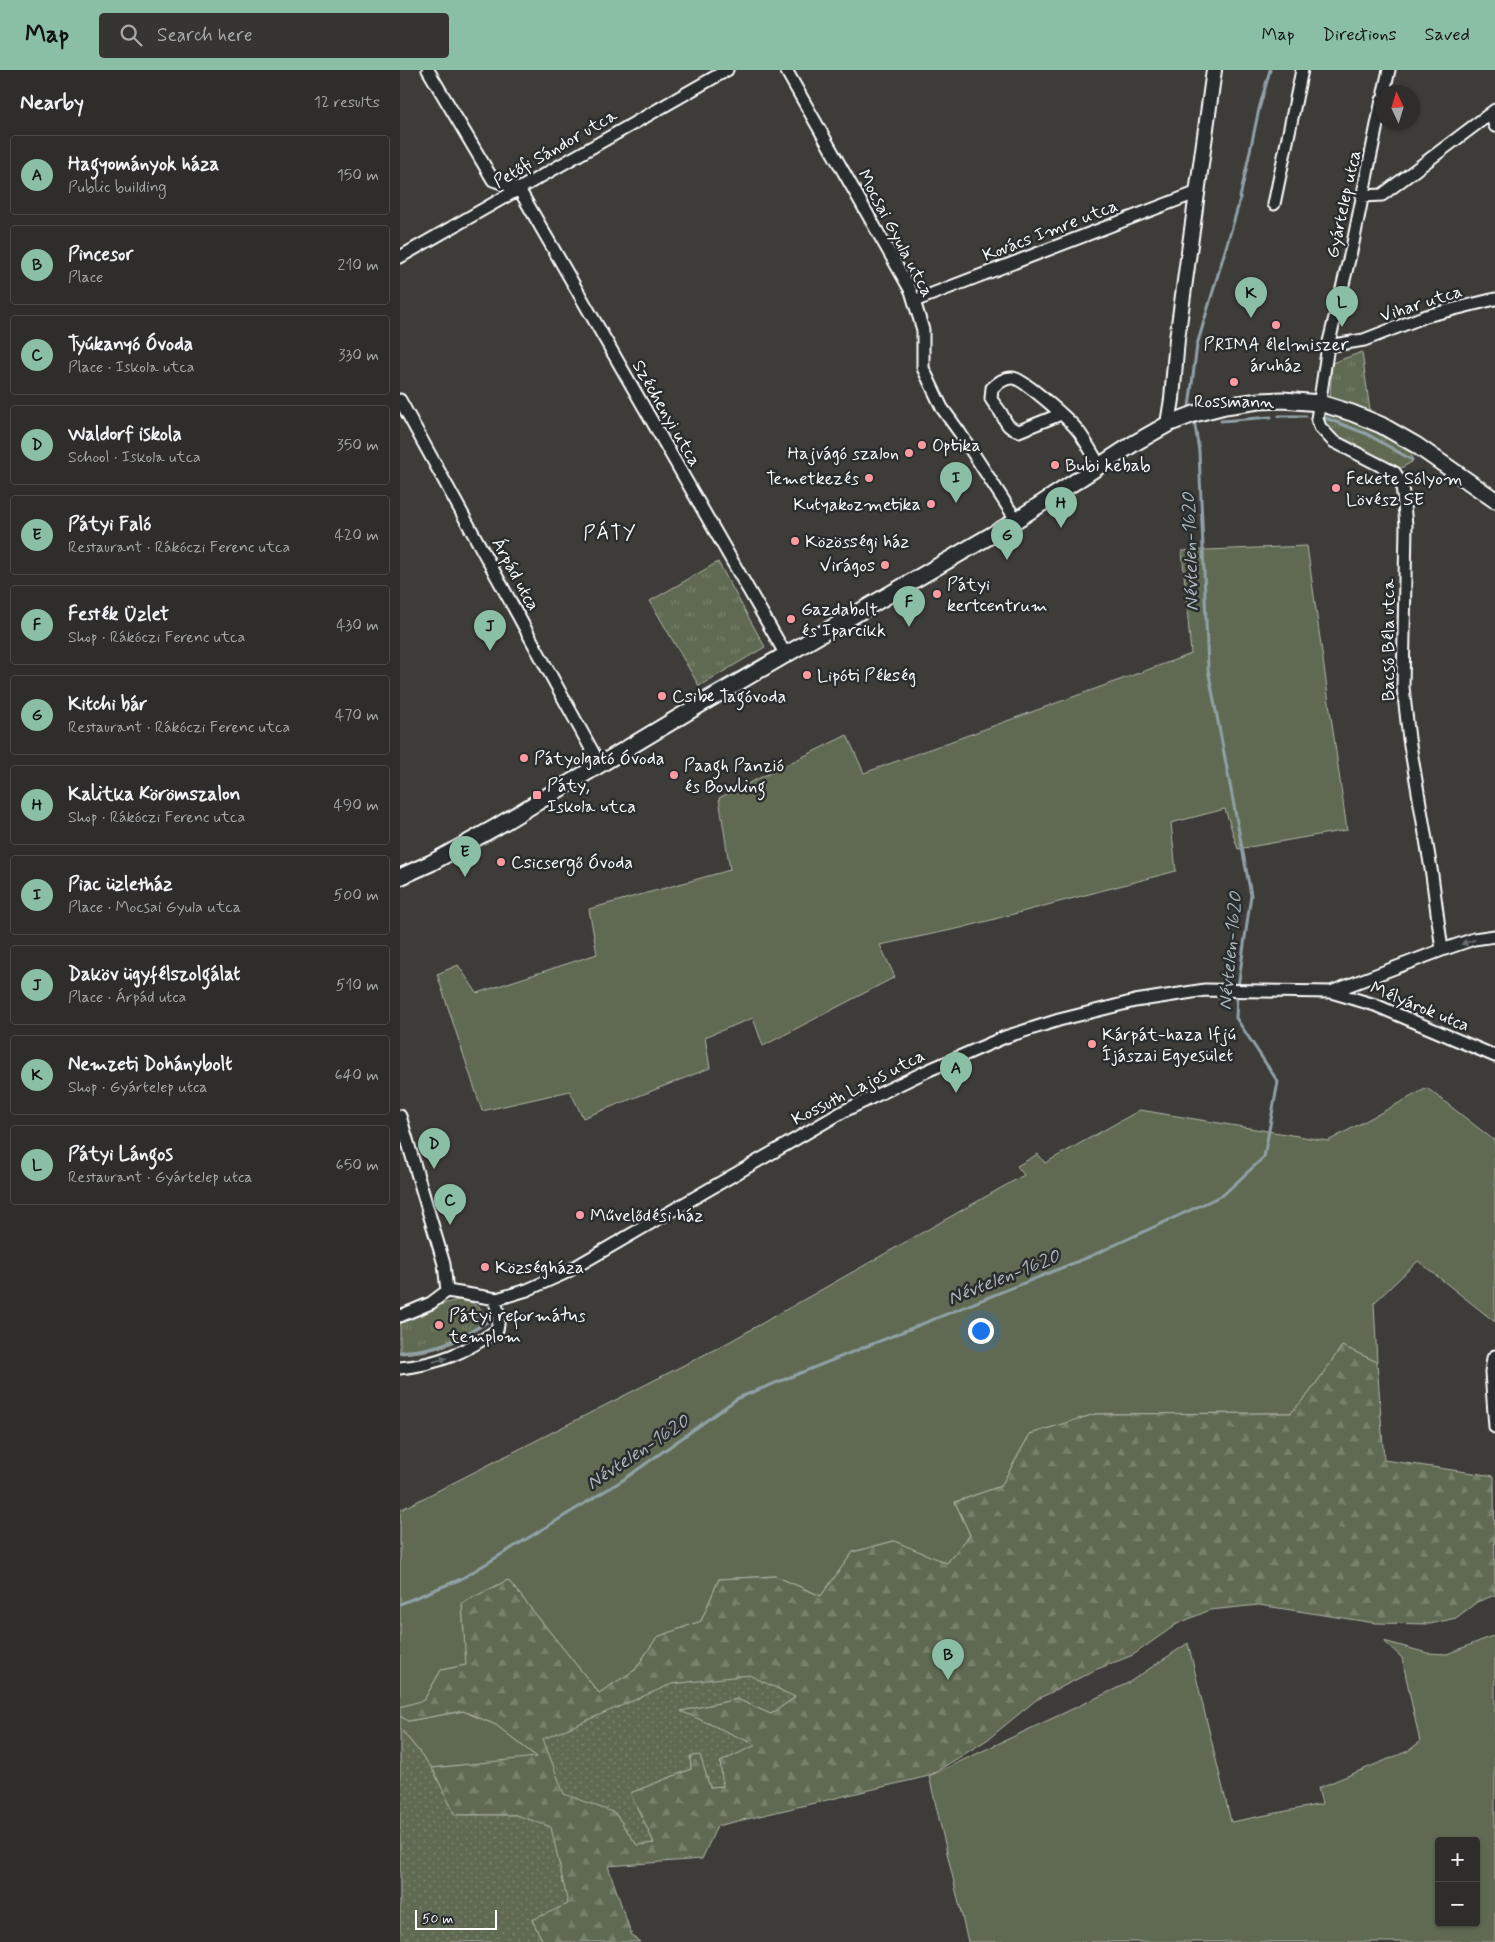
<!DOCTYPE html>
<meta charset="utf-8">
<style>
body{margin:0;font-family:Mynerve,sans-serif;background:#363533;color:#f1f3f6}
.controls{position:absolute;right:15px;bottom:15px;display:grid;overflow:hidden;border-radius:5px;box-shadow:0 1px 4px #0004}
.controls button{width:45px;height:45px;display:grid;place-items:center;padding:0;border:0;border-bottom:1px solid #494947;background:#2e2d2b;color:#f1f3f6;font:25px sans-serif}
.compass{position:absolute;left:975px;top:15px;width:45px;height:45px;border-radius:50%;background:#2e2d2b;box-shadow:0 1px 4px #0004;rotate:356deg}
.scale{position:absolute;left:15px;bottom:12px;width:82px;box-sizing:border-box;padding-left:5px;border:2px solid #fff;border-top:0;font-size:14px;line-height:18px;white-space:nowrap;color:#fff;-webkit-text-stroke:4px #2a2d2e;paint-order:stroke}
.you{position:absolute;left:580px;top:1260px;width:18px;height:18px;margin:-12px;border:4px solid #fff;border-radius:50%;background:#1a73e8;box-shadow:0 0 0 8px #1a73e833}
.badge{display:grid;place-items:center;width:32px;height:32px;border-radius:50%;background:#8abfa5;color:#111;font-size:16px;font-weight:700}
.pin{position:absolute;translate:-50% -41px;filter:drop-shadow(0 1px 2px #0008)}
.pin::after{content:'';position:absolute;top:26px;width:18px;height:15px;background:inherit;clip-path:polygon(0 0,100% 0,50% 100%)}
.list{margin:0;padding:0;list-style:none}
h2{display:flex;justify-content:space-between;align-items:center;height:65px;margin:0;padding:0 20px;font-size:21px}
h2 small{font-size:16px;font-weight:400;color:#a7a8a9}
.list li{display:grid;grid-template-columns:32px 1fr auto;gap:15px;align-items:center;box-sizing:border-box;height:80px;margin:0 10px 10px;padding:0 10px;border:1px solid #494947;border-radius:5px}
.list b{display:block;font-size:19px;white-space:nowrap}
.list p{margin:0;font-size:16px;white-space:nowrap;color:#a7a8a9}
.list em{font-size:16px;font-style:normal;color:#a7a8a9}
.icon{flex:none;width:28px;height:28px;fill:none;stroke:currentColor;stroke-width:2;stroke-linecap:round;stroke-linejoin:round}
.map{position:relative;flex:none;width:1095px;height:1872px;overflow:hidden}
header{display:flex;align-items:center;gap:30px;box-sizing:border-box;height:70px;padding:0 25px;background:#8abfa5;color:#111}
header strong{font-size:24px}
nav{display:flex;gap:28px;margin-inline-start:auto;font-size:18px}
.search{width:350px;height:45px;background:#363533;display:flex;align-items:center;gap:12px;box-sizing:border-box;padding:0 18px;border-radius:5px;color:#a7a8a9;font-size:19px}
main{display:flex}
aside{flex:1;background:#2e2d2b}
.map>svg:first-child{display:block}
.grass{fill:#606b52;stroke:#b0b5a8;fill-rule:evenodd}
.forest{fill:url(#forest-firs);stroke:#b0b5a8;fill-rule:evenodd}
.park{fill:url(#park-tufts);stroke:#b0b5a8}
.garden{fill:url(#garden-dots);stroke:#b0b5a8}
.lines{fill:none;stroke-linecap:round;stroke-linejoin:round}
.stream{stroke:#91a1a7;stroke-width:3}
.minor-casing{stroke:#fff;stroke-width:15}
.tertiary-casing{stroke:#fff;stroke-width:18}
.secondary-casing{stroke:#fff;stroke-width:19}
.minor{stroke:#2a2d2e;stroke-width:11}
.tertiary{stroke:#2a2d2e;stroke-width:14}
.secondary{stroke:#2a2d2e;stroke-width:15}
.oneway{fill:#6a6c6d}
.poi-dot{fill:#ff9aa2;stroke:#2a2d2e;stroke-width:2}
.labels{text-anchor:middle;stroke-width:5;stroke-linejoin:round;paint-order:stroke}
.street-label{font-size:18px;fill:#fff;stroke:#2a2d2e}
.poi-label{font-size:18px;fill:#fff;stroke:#2a2d2e;text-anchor:start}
.water-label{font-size:19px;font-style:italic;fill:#adb8bd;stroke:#2a2d2e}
.quarter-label{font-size:20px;letter-spacing:1px;fill:#fff;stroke:#2a2d2e}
</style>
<header>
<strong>Map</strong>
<div class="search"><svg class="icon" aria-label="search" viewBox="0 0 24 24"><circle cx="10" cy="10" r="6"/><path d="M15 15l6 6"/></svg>Search here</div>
<nav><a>Map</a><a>Directions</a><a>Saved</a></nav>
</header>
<main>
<aside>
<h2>Nearby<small>12 results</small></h2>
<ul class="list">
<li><span class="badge">A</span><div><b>Hagyományok háza</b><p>Public building</p></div><em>150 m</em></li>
<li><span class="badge">B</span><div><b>Pincesor</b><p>Place</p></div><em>210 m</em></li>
<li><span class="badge">C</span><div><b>Tyúkanyó Óvoda</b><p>Place · Iskola utca</p></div><em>330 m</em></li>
<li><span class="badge">D</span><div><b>Waldorf iskola</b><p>School · Iskola utca</p></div><em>350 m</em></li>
<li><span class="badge">E</span><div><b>Pátyi Faló</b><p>Restaurant · Rákóczi Ferenc utca</p></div><em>420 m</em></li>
<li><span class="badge">F</span><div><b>Festék Üzlet</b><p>Shop · Rákóczi Ferenc utca</p></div><em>430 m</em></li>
<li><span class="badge">G</span><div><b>Kitchi bár</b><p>Restaurant · Rákóczi Ferenc utca</p></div><em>470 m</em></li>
<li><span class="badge">H</span><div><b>Kalitka Körömszalon</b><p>Shop · Rákóczi Ferenc utca</p></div><em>490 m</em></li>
<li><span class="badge">I</span><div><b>Piac üzletház</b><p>Place · Mocsai Gyula utca</p></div><em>500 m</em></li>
<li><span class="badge">J</span><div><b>Daköv ügyfélszolgálat</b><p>Place · Árpád utca</p></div><em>510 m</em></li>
<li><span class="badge">K</span><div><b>Nemzeti Dohánybolt</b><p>Shop · Gyártelep utca</p></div><em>640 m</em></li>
<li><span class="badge">L</span><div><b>Pátyi Lángos</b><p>Restaurant · Gyártelep utca</p></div><em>650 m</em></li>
</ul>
</aside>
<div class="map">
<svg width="1095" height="1872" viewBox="0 0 1095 1872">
<defs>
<pattern id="forest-firs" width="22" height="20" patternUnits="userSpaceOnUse" patternTransform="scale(1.25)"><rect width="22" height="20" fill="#606b52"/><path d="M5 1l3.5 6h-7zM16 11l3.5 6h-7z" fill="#78816c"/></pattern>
<pattern id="park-tufts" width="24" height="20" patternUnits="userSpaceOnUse" patternTransform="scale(1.25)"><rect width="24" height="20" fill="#606b52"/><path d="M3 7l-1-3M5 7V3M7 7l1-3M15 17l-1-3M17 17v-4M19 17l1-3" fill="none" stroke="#78816c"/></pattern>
<pattern id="garden-dots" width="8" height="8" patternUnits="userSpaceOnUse" patternTransform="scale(1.25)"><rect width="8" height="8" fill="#606b52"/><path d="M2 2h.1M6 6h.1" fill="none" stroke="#78816c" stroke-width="1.8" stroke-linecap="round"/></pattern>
</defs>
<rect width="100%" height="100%" fill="#3e3c39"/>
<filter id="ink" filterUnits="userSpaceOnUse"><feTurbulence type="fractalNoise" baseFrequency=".02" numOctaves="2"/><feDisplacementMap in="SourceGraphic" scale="10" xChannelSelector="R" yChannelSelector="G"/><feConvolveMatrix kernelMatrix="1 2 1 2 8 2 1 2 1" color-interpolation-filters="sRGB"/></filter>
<g filter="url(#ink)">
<!-- grass -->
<path class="grass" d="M 907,476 L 947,760 L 838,779 L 825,739 L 771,753 L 776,801 L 561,858 L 480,875 L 495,907 L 363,976 L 353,948 L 305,967 L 310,998 L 183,1048 L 170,1021 L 82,1041 L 37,904 L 58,895 L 77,923 L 197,884 L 189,839 L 330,800 L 319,728 L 447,665 L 464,703 L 791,584 L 782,481 Z
M 1027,1018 L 1095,1071 L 1095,1252 L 1018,1191 L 974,1233 L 977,1292 L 942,1276 L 910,1322 L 891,1343 L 695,1344 L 630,1364 L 601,1416 L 555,1432 L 570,1465 L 546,1494 L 494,1471 L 453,1482 L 421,1526 L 375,1506 L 319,1509 L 301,1551 L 257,1567 L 235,1600 L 199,1623 L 108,1510 L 62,1533 L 67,1595 L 41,1600 L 24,1631 L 0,1637 L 0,1440 L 329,1272 L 624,1105 L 617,1096 L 638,1084 L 645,1093 L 740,1040 L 928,1071 Z
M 1095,1565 L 1095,1872 L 568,1872 L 529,1706 L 728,1613 L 788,1573 L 831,1752 L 922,1734 L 918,1718 L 1008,1681 L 1020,1672 L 1002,1588 L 984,1571 L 1027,1583 L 1047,1584 ZM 1039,1771 L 1076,1771 L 1076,1853 L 1039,1853 Z
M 63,1641 L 96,1655 L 138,1688 L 32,1698 L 0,1658 L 0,1646 L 8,1651 Z"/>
<!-- forest -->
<path class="forest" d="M 942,1276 L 977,1292 L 984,1390 L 1094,1406 L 1095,1525 L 1077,1532 L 1056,1548 L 1030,1554 L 975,1553 L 859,1535 L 810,1540 L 777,1554 L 733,1585 L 695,1600 L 636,1630 L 587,1670 L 529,1706 L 317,1756 L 302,1789 L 208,1796 L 232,1866 L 240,1872 L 143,1872 L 132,1850 L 116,1745 L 55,1745 L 32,1698 L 137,1687 L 96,1655 L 63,1641 L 8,1651 L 0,1646 L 0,1637 L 24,1630 L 41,1600 L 66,1595 L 62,1533 L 108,1510 L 199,1623 L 235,1600 L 257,1567 L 301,1551 L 319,1509 L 375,1506 L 421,1526 L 453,1482 L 494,1471 L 547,1493 L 570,1465 L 555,1432 L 601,1416 L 630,1364 L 695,1344 L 891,1343 L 910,1322 ZM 272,1614 L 395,1627 L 371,1644 L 337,1629 L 280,1641 L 355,1675 L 320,1692 L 322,1716 L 310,1717 L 301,1684 L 290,1686 L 291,1699 L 230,1723 L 254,1773 L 237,1775 L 215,1743 Z"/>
<!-- park -->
<path class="park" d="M 962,282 L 970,341 L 930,328 L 932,293 Z
M 927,344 C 958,346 986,365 1012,380 L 1012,392 L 999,399 C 977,388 927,371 921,345 Z
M 318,492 L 365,577 L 299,616 L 250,531 Z
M 65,1229 L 80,1238 L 90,1251 C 56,1274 42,1281 0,1284 L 0,1254 C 21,1243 41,1232 65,1229 Z"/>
<!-- garden -->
<path class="garden" d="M 349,1605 L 395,1627 L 371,1644 L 337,1629 L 281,1641 L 356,1675 L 320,1692 L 323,1716 L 310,1717 L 300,1685 L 290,1686 L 291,1699 L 230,1723 L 254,1773 L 237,1775 L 215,1743 L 164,1724 L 143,1669 L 272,1614 Z
M 0,1658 L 32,1698 L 55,1745 L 116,1745 L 151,1757 L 168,1834 L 132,1850 L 143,1872 L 0,1872 Z"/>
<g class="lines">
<!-- stream -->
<path class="stream" d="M 791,341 L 789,337 L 797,275 L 838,137 L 859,39 L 870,0
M 879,346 L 906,346
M 923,347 L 967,364 L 1012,390
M 794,349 L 799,381 L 808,599 L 851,825 L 838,917
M 821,351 L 871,347
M 302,623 L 376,581
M 0,1282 C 41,1280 62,1268 96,1246
M 0,1534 L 61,1509 L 223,1410 L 338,1328 L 691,1186 L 823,1125 L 864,1087 L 878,1012 L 836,948 L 837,924"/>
<!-- minor casing -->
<g class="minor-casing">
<path id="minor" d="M 28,0 L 93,110 L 119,119 L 386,585
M 386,0 L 511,221 L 523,260 L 523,298 L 542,338 L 560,363 L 617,451
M 984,22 L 989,0
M 982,30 L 953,173 L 928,276 L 917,349 L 920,357 L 933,371 L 995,403 L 1002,415 L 1006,455 L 1003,617 L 1009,669 L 1032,805 L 1042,880
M 1091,44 L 1095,56
M 962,126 L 982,125 L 1095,40
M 874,134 L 902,0
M 0,187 L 327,0
M 514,231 L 798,122
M 928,276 L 964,270 L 1026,246 L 1095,229
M 0,330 L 200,695
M 661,344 L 619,361 C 607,358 606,352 601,343 C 598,338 594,334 591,329 L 592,318 C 598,313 605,307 613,308 C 624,309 672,352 679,362 C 687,373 693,385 700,396
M 931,922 L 975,935 L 1095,986
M 0,1046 L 44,1194 L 47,1221
M 47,1221 L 97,1229 L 127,1220 L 163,1204 L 444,1041 L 529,1000 L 605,967 L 659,950 L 735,931 L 805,920 L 931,922 L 1042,880 L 1074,869 L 1095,866
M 0,1246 L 31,1233 L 47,1221
M 1095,1286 L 1093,1288 L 1091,1302 L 1095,1357
M 0,1298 C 39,1294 66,1282 97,1260 C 100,1247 99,1240 93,1229"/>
</g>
<!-- tertiary casing -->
<g class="tertiary-casing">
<path id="tertiary" d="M 768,354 L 772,329 L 777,269 L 814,0"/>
</g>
<!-- secondary casing -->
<g class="secondary-casing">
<path id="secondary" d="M 0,807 L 31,793 L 96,757 L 301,634 L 607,456 L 733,374 L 768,354 L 794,344 L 825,336 L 859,331 L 883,330 L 920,333 L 952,343 L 981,355 L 1016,375 L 1095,430"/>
</g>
<!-- minor -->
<use href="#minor" class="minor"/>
<!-- tertiary -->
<use href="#tertiary" class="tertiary"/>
<!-- secondary -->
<use href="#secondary" class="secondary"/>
</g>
<!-- one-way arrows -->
<defs><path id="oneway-solid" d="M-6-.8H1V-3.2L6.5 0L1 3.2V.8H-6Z" transform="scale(1.25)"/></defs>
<g class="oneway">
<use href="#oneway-solid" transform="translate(1068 872) rotate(162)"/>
<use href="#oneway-solid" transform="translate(40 1290) rotate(-16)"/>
</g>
</g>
<!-- markers -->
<g class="poi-dot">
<circle cx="876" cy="255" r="5"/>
<circle cx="834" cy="312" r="5"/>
<circle cx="522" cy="375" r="5"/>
<circle cx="509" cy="383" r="5"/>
<circle cx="655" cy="395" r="5"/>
<circle cx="469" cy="408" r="5"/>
<circle cx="936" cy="418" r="5"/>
<circle cx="531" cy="434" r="5"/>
<circle cx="395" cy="471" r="5"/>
<circle cx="485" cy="495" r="5"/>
<circle cx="537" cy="524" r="5"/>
<circle cx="391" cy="549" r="5"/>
<circle cx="407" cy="605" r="5"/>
<circle cx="262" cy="626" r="5"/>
<circle cx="124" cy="688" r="5"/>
<circle cx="274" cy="705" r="5"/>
<rect x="132" y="720" width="10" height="10" rx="2.5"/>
<circle cx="101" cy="792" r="5"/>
<circle cx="692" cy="974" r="5"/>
<circle cx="180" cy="1145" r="5"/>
<circle cx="85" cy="1197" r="5"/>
<circle cx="39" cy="1255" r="5"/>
</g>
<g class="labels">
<!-- street labels -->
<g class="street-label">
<text transform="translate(155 78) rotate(-30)" y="6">Petőfi Sándor utca</text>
<text transform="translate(943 134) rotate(-78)" y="6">Gyártelep utca</text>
<text transform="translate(650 160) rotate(-21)" y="6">Kovács Imre utca</text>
<text transform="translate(496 163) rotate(62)" y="6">Mocsai Gyula utca</text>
<text transform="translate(1021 233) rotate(-18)" y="6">Vihar utca</text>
<text transform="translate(267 343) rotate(60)" y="6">Széchenyi utca</text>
<text transform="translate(116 504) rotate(61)" y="6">Árpád utca</text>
<text transform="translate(988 570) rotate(-90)" y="6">Bacsó Béla utca</text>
<text transform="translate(1020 936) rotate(22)" y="6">Mélyárok utca</text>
<text transform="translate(458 1017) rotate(-27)" y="6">Kossuth Lajos utca</text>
</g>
<!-- poi labels -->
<g class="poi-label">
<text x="876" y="280" text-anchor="middle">PRIMA élelmiszer<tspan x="876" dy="21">áruház</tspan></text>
<text x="834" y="337" text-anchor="middle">Rossmann</text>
<text x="532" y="381">Optika</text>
<text x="499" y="389" text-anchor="end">Hajvágó szalon</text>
<text x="665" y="401">Bubi kebab</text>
<text x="459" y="414" text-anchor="end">Temetkezés</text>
<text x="946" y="414">Fekete Sólyom<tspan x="946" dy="21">Lövész SE</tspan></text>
<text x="521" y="440" text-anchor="end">Kutyakozmetika</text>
<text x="405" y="477">Közösségi ház</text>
<text x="475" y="501" text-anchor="end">Virágos</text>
<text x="547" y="520">Pátyi<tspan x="547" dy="21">kertcentrum</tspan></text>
<text x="401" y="545">Gazdabolt<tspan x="401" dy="21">és Iparcikk</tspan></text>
<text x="417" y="611">Lipóti Pékség</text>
<text x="272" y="632">Csibe Tagóvoda</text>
<text x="134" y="694">Pátyolgató Óvoda</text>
<text x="284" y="701">Paagh Panzió<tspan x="284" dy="21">és Bowling</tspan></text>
<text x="147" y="721">Páty,<tspan x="147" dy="21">Iskola utca</tspan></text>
<text x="111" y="798">Csicsergő Óvoda</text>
<text x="702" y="970">Kárpát-haza Ifjú<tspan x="702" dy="21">Íjászai Egyesület</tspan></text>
<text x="190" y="1151">Művelődési ház</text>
<text x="95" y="1203">Községháza</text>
<text x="49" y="1251">Pátyi református<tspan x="49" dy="21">templom</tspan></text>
</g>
<!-- water labels -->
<g class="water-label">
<text transform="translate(789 482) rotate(-92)" y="7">Névtelen-1620</text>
<text transform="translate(829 881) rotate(-85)" y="7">Névtelen-1620</text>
<text transform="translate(603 1206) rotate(-22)" y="7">Névtelen-1620</text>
<text transform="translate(237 1381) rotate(-34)" y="7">Névtelen-1620</text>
</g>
<!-- quarter labels -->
<g class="quarter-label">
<text x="210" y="469">PÁTY</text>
</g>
</g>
</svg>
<div class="controls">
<button>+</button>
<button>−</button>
</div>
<svg class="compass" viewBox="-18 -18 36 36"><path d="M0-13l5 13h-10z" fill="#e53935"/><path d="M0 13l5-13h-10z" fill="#a7a8a9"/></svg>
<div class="scale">50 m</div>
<div class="you"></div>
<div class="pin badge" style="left:556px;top:1023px">A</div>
<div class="pin badge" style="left:548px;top:1610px">B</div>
<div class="pin badge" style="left:50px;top:1155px">C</div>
<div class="pin badge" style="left:34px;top:1099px">D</div>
<div class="pin badge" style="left:65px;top:807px">E</div>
<div class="pin badge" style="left:509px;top:557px">F</div>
<div class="pin badge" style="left:607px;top:490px">G</div>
<div class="pin badge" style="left:661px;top:458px">H</div>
<div class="pin badge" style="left:556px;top:433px">I</div>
<div class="pin badge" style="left:90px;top:581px">J</div>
<div class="pin badge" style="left:851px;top:248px">K</div>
<div class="pin badge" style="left:942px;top:257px">L</div>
</div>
</main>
